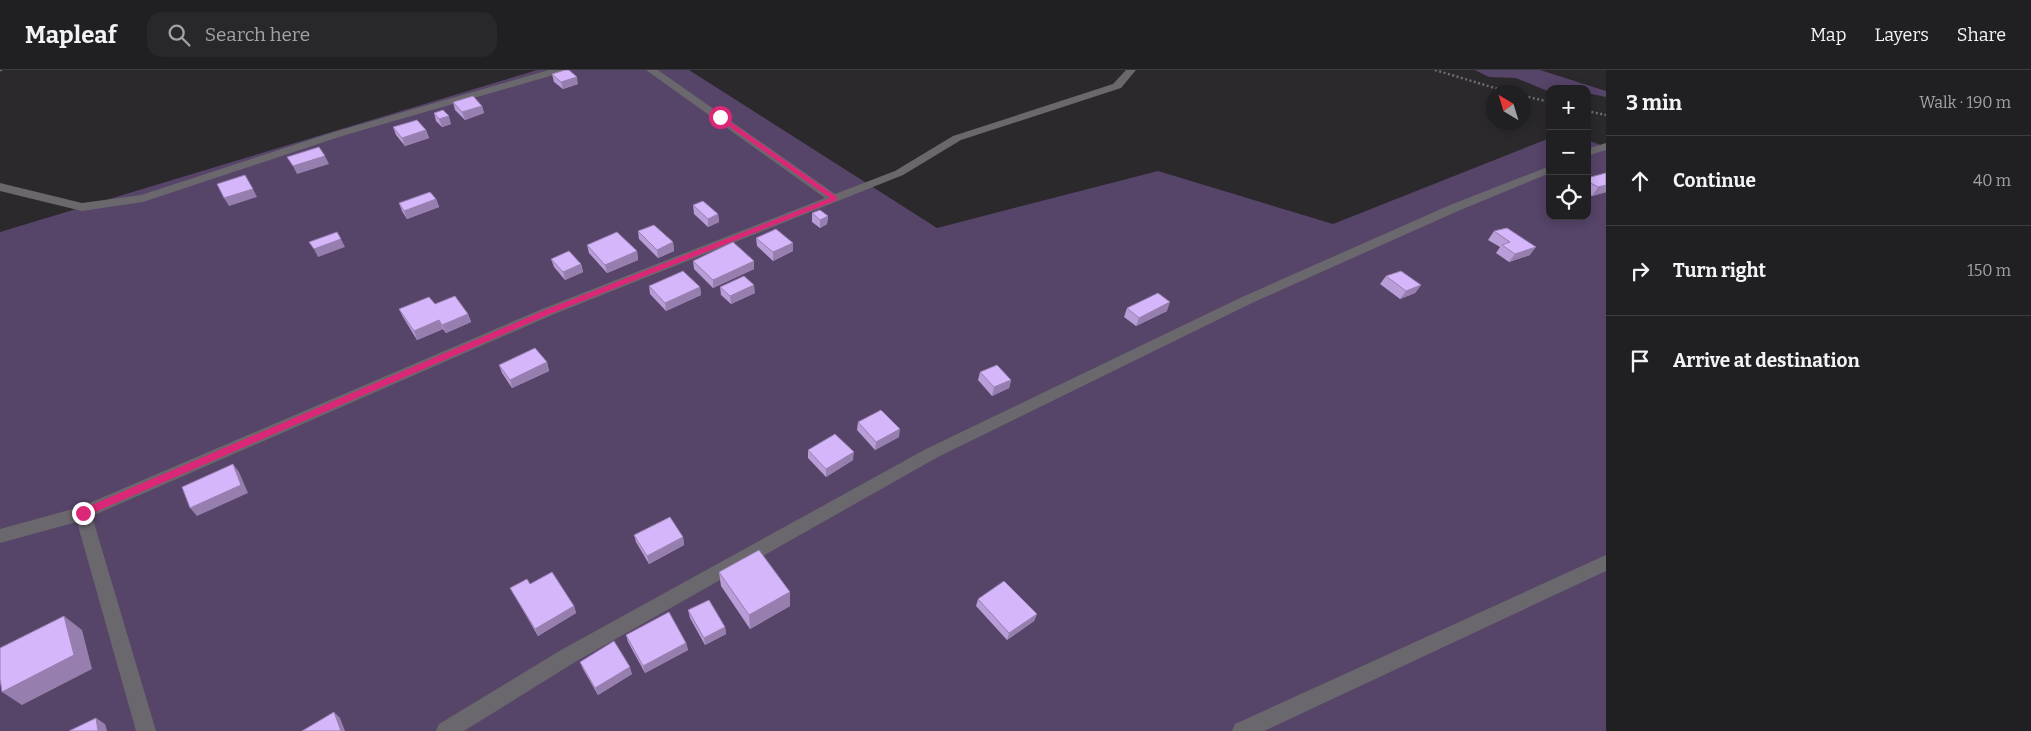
<!DOCTYPE html>
<meta charset="utf-8">
<style>
body{margin:0;font-family:Bitter,serif;background:#28272a;color:#f1f3f6}
.controls{position:absolute;right:15px;top:15px;display:grid;overflow:hidden;border-radius:10px;box-shadow:0 2px 12px #0003}
.controls button{width:45px;height:45px;display:grid;place-items:center;padding:0;border:0;border-bottom:1px solid #3d3d3f;background:#201f21;color:#f1f3f6;font:25px sans-serif}
.compass{position:absolute;left:1486px;top:15px;width:45px;height:45px;border-radius:50%;background:#201f21;box-shadow:0 2px 12px #0003;rotate:322deg}
.stop{position:absolute;width:15px;height:15px;margin:-11px;border:4px solid #db2777;border-radius:50%;background:#fff}
.stop.end{background:#db2777;border-color:#fff;box-shadow:0 1px 5px #0008}
.list{margin:0;padding:0;list-style:none}
h2{display:flex;justify-content:space-between;align-items:center;height:65px;margin:0;padding:0 20px;font-size:21px}
h2 small{font-size:16px;font-weight:400;color:#a2a2a5}
.list li{display:grid;grid-template-columns:32px 1fr auto;gap:15px;align-items:center;box-sizing:border-box;height:90px;padding:0 20px;border-top:1px solid #3d3d3f}
.list b{display:block;font-size:19px;white-space:nowrap}
.list em{font-size:16px;font-style:normal;color:#a2a2a5}
.icon{flex:none;width:28px;height:28px;fill:none;stroke:currentColor;stroke-width:2;stroke-linecap:round;stroke-linejoin:round}
.map{position:relative;flex:none;width:1606px;height:661px;overflow:hidden}
header{display:flex;align-items:center;gap:30px;box-sizing:border-box;height:70px;padding:0 25px;background:#201f21;border-bottom:1px solid #3d3d3f}
header strong{font-size:24px}
nav{display:flex;gap:28px;margin-inline-start:auto;font-size:18px}
.search{width:350px;height:45px;background:#28272a;display:flex;align-items:center;gap:12px;box-sizing:border-box;padding:0 18px;border-radius:15px;color:#a2a2a5;font-size:19px}
main{display:flex}
aside{flex:1;background:#201f21}
.map>svg:first-child{display:block}
.green{fill:#564469}
.lines{fill:none;stroke-linecap:round;stroke-linejoin:round}
.path{stroke:#706e71;stroke-width:2.5;stroke-dasharray:2 2.5;stroke-linecap:butt}
.service{fill:#6a686c;fill-rule:evenodd}
.wall{fill:#b89dd7}
.shaded-wall{fill:#967faf}
.building{fill:#d6b6fa;stroke:#967faf}
.route{fill:#db2777}
</style>
<header>
<strong>Mapleaf</strong>
<div class="search"><svg class="icon" aria-label="search" viewBox="0 0 24 24"><circle cx="10" cy="10" r="6"/><path d="M15 15l6 6"/></svg>Search here</div>
<nav><a>Map</a><a>Layers</a><a>Share</a></nav>
</header>
<main>
<div class="map">
<svg width="1606" height="661" viewBox="0 0 1606 661">
<rect width="100%" height="100%" fill="#2b292c"/>
<!-- green -->
<path class="green" d="M 537,0 L 689,0 L 937,158 L 1158,101 L 1333,154 L 1550,68 L 1550,146 L 1587,146 L 1587,70 L 1606,77 L 1606,661 L 0,661 L 0,162 Z
M 1475,0 L 1540,0 L 1606,21 L 1606,27 L 1587,23 L 1587,19 L 1550,19 L 1550,21 L 1545,20 L 1516,8 L 1489,7 Z"/>
<g class="lines">
<!-- path -->
<path class="path" d="M 0,0 L 2,0
M 1435,0 L 1508,22
M 1524,26 L 1550,32
M 1587,41 L 1606,45"/>
<!-- service -->
<path class="service" d="M 549,0 L 565,0 L 564,2 L 342,66 L 143,132 L 82,141 L 0,121 L 0,113 L 82,133 L 141,125 L 334,62 Z
M 646,0 L 658,0 L 835,124 L 895,101 L 953,66 L 1113,14 L 1126,0 L 1136,0 L 1121,18 L 961,70 L 903,105 L 552,245 L 92,446 L 156,661 L 136,661 L 77,452 L 0,473 L 0,459 L 80,437 L 542,239 L 825,128 Z
M 1606,73 L 1606,80 L 1587,86 L 1587,79 Z
M 1550,96 L 1550,103 L 1458,141 L 1252,233 L 938,387 L 575,592 L 464,661 L 436,661 L 439,654 L 561,580 L 926,379 L 1242,227 L 1450,135 Z
M 1606,485 L 1606,501 L 1264,661 L 1232,661 L 1235,654 Z"/>
</g>
<!-- wall -->
<path class="wall" d="M 552,4 L 578,14 L 563,19 L 554,12 Z
M 453,32 L 482,36 L 484,43 L 465,50 L 455,40 Z
M 434,43 L 451,54 L 442,57 L 436,51 Z
M 393,57 L 426,60 L 429,68 L 405,76 L 396,65 Z
M 1606,103 L 1606,122 L 1592,126 L 1587,123 L 1587,108 Z
M 436,129 L 439,137 L 407,149 L 402,141 L 399,133 Z
M 693,135 L 718,144 L 719,152 L 708,157 L 694,144 Z
M 812,143 L 828,146 L 827,154 L 820,158 L 812,152 Z
M 638,161 L 673,172 L 674,181 L 658,188 L 639,169 Z
M 1494,161 L 1530,185 L 1509,192 L 1496,183 L 1500,177 L 1488,170 Z
M 756,168 L 793,181 L 773,191 L 757,176 Z
M 587,175 L 637,181 L 638,190 L 607,203 L 589,183 Z
M 551,189 L 581,194 L 583,202 L 565,210 L 554,197 Z
M 693,191 L 754,191 L 754,199 L 713,218 L 694,199 Z
M 1386,206 L 1421,215 L 1415,223 L 1400,229 L 1380,214 Z
M 649,216 L 700,217 L 701,225 L 666,241 L 650,224 Z
M 720,217 L 755,223 L 731,234 L 721,225 Z
M 435,234 L 468,244 L 471,252 L 446,263 L 443,259 L 417,270 L 403,247 L 399,239 Z
M 1127,238 L 1167,241 L 1136,256 L 1124,247 Z
M 547,292 L 549,301 L 512,318 L 502,303 L 499,295 Z
M 980,302 L 1011,310 L 1009,318 L 992,326 L 978,310 Z
M 858,352 L 899,367 L 875,380 L 857,360 Z
M 808,380 L 853,390 L 826,407 L 808,388 Z
M 634,465 L 683,467 L 684,475 L 649,494 L 636,472 Z
M 719,502 L 790,536 L 750,559 L 721,516 Z
M 530,514 L 574,536 L 576,543 L 538,566 L 514,525 L 510,518 Z
M 978,529 L 1037,544 L 1034,551 L 1007,570 L 976,536 Z
M 688,540 L 725,557 L 726,564 L 705,575 L 690,548 Z
M 626,565 L 686,573 L 688,580 L 645,603 L 628,572 Z
M 580,592 L 632,604 L 598,625 L 583,599 Z"/>
<!-- shaded-wall -->
<path class="shaded-wall" d="M 577,7 L 578,14 L 563,19 L 561,12 Z
M 482,36 L 484,43 L 465,50 L 462,42 Z
M 449,46 L 451,54 L 442,57 L 439,49 Z
M 426,60 L 429,68 L 405,76 L 402,68 Z
M 325,86 L 329,94 L 297,104 L 293,96 Z
M 1606,115 L 1606,122 L 1592,126 L 1598,117 Z
M 253,119 L 257,127 L 229,136 L 224,128 Z
M 436,129 L 439,137 L 407,149 L 404,141 Z
M 718,144 L 719,152 L 708,157 L 708,149 Z
M 828,146 L 827,154 L 820,158 L 820,150 Z
M 341,169 L 345,177 L 318,187 L 314,179 Z
M 673,172 L 674,181 L 658,188 L 657,180 Z
M 793,173 L 793,181 L 773,191 L 773,182 Z
M 1536,177 L 1530,185 L 1509,192 L 1515,184 Z
M 637,181 L 638,190 L 607,203 L 605,195 Z
M 754,191 L 754,199 L 713,218 L 713,210 Z
M 581,194 L 583,202 L 565,210 L 563,202 Z
M 754,215 L 755,223 L 731,234 L 730,226 Z
M 1421,215 L 1415,223 L 1400,229 L 1406,221 Z
M 700,217 L 701,225 L 666,241 L 665,233 Z
M 1170,232 L 1167,241 L 1136,256 L 1139,248 Z
M 468,244 L 471,252 L 446,263 L 442,255 Z
M 439,250 L 443,259 L 417,270 L 414,261 Z
M 547,292 L 549,301 L 512,318 L 510,310 Z
M 1011,310 L 1009,318 L 992,326 L 994,317 Z
M 900,359 L 899,367 L 875,380 L 876,372 Z
M 854,382 L 853,390 L 826,407 L 826,399 Z
M 233,394 L 239,402 L 248,423 L 197,446 L 190,438 Z
M 683,467 L 684,475 L 649,494 L 647,486 Z
M 790,522 L 790,536 L 750,559 L 749,545 Z
M 574,536 L 576,543 L 538,566 L 535,559 Z
M 1037,544 L 1034,551 L 1007,570 L 1009,563 Z
M 64,546 L 82,560 L 92,599 L 22,635 L 2,622 Z
M 725,557 L 726,564 L 705,575 L 704,568 Z
M 686,573 L 688,580 L 645,603 L 643,596 Z
M 630,597 L 632,604 L 598,625 L 595,618 Z
M 334,642 L 340,648 L 345,661 L 341,661 Z
M 96,648 L 105,654 L 107,661 L 98,661 Z"/>
<!-- building -->
<path class="building" d="M 565,0 L 569,0 L 577,7 L 561,12 L 552,4 Z
M 473,26 L 482,36 L 462,42 L 453,32 Z
M 443,40 L 449,46 L 439,49 L 434,43 Z
M 417,50 L 426,60 L 402,68 L 393,57 Z
M 319,77 L 325,86 L 293,96 L 287,87 Z
M 1606,103 L 1606,115 L 1598,117 L 1587,111 L 1587,108 Z
M 245,105 L 253,119 L 224,128 L 217,114 Z
M 430,122 L 436,129 L 404,141 L 399,133 Z
M 703,131 L 718,144 L 708,149 L 693,135 Z
M 820,140 L 828,146 L 820,150 L 812,143 Z
M 654,155 L 673,172 L 657,180 L 638,161 Z
M 1507,158 L 1536,177 L 1515,184 L 1502,175 L 1510,172 L 1494,161 Z
M 776,159 L 793,173 L 773,182 L 756,168 Z
M 337,162 L 341,169 L 314,179 L 309,172 Z
M 617,162 L 637,181 L 605,195 L 587,175 Z
M 733,172 L 754,191 L 713,210 L 693,191 Z
M 569,181 L 581,194 L 563,202 L 551,189 Z
M 683,201 L 700,217 L 665,233 L 649,216 Z
M 1401,201 L 1421,215 L 1406,221 L 1386,206 Z
M 744,206 L 754,215 L 730,226 L 720,217 Z
M 1158,223 L 1170,232 L 1139,248 L 1127,238 Z
M 455,226 L 468,244 L 442,255 L 439,250 L 414,261 L 399,239 L 429,227 L 435,234 Z
M 535,278 L 547,292 L 510,310 L 499,295 Z
M 997,295 L 1011,310 L 994,317 L 980,302 Z
M 881,340 L 900,359 L 876,372 L 858,352 Z
M 835,364 L 854,382 L 826,399 L 808,380 Z
M 233,394 L 241,415 L 190,438 L 182,417 Z
M 670,447 L 683,467 L 647,486 L 634,465 Z
M 759,480 L 790,522 L 749,545 L 719,502 Z
M 552,502 L 574,536 L 535,559 L 510,518 L 527,509 L 530,514 Z
M 1004,511 L 1037,544 L 1009,563 L 978,529 Z
M 709,530 L 725,557 L 704,568 L 688,540 Z
M 669,542 L 686,573 L 643,596 L 626,565 Z
M 64,546 L 74,585 L 2,622 L 0,609 L 0,578 Z
M 614,571 L 630,597 L 595,618 L 580,592 Z
M 334,642 L 341,661 L 302,661 Z
M 96,648 L 98,661 L 69,661 Z"/>
<!-- route -->
<path class="route" d="M 717,46 L 722,46 L 837,127 L 837,130 L 550,244 L 86,446 L 80,446 L 80,440 L 545,240 L 830,128 L 717,48 Z"/>
</svg>
<div class="controls">
<button>+</button>
<button>−</button>
<button><svg class="icon" aria-label="locate" viewBox="0 0 24 24"><circle cx="12" cy="12" r="6"/><path d="M12 2v4M12 18v4M2 12h4M18 12h4"/></svg></button>
</div>
<svg class="compass" viewBox="-18 -18 36 36"><path d="M0-13l5 13h-10z" fill="#e53935"/><path d="M0 13l5-13h-10z" fill="#a2a2a5"/></svg>
<div class="stop" style="left:720px;top:47px"></div>
<div class="stop end" style="left:83px;top:443px"></div>
</div>
<aside>
<h2>3 min<small>Walk · 190 m</small></h2>
<ul class="list">
<li><svg class="icon" aria-label="ahead" viewBox="0 0 24 24"><path d="M12 20V5M6 11l6-6 6 6"/></svg><div><b>Continue</b></div><em>40 m</em></li>
<li><svg class="icon" aria-label="right" viewBox="0 0 24 24"><path d="M7 20v-9h11M14 6l5 5-5 5"/></svg><div><b>Turn right</b></div><em>150 m</em></li>
<li><svg class="icon" aria-label="arrive" viewBox="0 0 24 24"><path d="M6 21V4h12l-3 4 3 4H6"/></svg><div><b>Arrive at destination</b></div></li>
</ul>
</aside>
</main>
